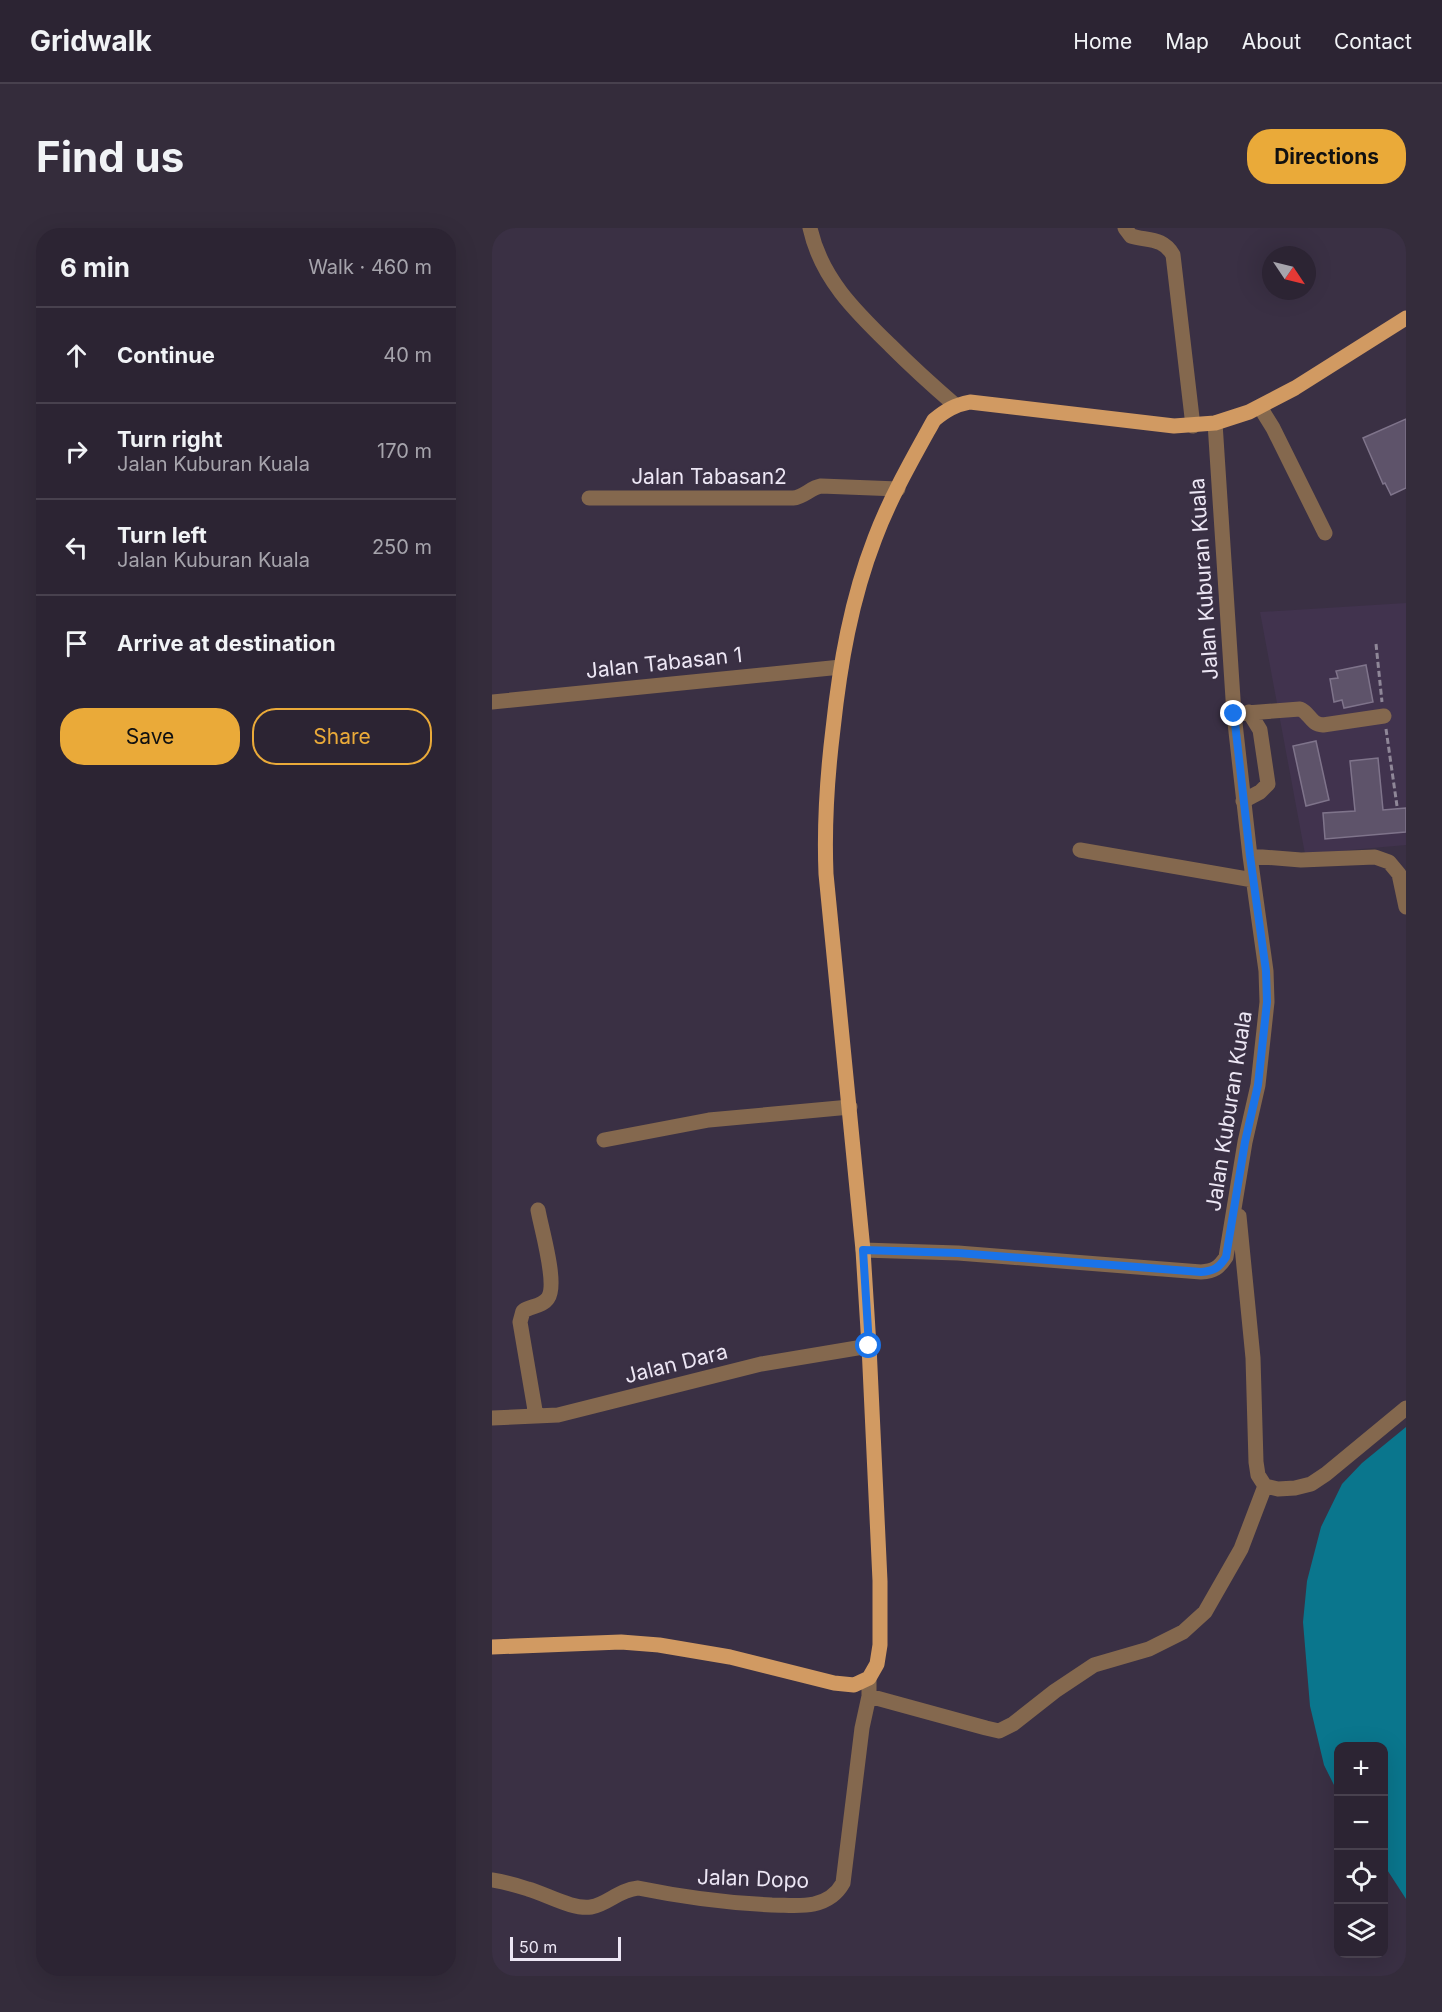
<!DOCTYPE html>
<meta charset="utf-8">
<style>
body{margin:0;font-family:Inter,sans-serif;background:#342c3b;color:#f1f3f6}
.controls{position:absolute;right:18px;bottom:18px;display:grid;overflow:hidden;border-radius:12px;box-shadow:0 6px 24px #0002}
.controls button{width:54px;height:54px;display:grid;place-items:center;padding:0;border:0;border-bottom:2px solid #48414e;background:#2c2433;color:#f1f3f6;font:30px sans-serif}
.compass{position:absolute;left:770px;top:18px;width:54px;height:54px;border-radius:50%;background:#2c2433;box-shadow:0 6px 24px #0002;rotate:125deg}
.scale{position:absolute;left:18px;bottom:15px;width:111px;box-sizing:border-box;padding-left:6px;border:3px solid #ece6f4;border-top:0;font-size:16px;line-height:21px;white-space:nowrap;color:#ece6f4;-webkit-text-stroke:4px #3a3044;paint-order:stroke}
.stop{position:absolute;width:18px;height:18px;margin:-14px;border:4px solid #1a73e8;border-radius:50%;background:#fff}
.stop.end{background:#1a73e8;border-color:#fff;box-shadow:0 2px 6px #0008}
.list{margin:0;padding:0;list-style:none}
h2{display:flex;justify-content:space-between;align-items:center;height:78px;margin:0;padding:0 24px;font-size:26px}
h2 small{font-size:20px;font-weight:400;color:#a6a4ac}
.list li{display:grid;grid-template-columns:39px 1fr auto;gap:18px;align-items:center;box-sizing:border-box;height:96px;padding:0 24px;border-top:2px solid #48414e}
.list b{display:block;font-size:22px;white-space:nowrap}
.list p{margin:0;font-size:20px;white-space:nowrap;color:#a6a4ac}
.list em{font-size:20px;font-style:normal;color:#a6a4ac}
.actions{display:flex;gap:12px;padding:18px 24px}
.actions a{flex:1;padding:14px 0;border:2px solid #eaaa39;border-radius:24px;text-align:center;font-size:21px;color:#eaaa39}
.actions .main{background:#eaaa39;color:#111}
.icon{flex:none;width:33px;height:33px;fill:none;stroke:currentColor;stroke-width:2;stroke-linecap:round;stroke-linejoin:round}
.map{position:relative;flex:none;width:914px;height:1748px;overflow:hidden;border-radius:24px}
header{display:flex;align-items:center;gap:36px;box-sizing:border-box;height:84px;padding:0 30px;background:#2c2433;border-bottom:2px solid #48414e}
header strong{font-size:28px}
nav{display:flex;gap:33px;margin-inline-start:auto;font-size:21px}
.intro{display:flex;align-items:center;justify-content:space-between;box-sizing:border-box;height:144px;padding:0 36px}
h1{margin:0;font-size:42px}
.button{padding:15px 27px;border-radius:24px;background:#eaaa39;color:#111;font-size:21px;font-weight:700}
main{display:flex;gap:36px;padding:0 36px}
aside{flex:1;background:#2c2433;border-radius:24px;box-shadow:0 6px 24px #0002}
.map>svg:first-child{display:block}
.built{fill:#41334e}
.water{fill:#0a768d}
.building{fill:#5e536a;stroke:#7f748b;stroke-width:1.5}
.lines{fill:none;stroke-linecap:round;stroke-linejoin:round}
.path{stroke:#8f8798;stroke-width:3;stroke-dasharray:6 3;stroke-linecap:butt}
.minor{stroke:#84684e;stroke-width:15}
.major{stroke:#d19a62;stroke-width:15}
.route{stroke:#1a73e8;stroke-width:8}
.labels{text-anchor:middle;stroke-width:4.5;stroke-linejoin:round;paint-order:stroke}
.street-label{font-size:21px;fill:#ece6f4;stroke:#3a3044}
</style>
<header>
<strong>Gridwalk</strong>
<nav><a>Home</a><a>Map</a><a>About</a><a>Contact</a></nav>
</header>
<div class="intro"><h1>Find us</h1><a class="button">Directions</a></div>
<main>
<aside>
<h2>6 min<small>Walk · 460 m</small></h2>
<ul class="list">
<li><svg class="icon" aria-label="ahead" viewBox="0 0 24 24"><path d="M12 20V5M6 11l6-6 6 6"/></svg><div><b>Continue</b></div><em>40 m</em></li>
<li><svg class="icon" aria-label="right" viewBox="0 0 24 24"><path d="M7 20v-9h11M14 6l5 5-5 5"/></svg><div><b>Turn right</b><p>Jalan Kuburan Kuala</p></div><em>170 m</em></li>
<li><svg class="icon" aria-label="left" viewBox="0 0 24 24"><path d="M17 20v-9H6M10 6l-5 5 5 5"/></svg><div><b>Turn left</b><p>Jalan Kuburan Kuala</p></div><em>250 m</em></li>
<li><svg class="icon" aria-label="arrive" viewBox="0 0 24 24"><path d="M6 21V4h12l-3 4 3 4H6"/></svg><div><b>Arrive at destination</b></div></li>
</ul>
<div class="actions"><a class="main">Save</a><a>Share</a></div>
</aside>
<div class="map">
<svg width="914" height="1748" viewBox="0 0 914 1748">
<rect width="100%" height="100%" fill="#3a3044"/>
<!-- built -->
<path class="built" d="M 914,375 L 914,617 L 813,626 L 768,384 Z"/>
<!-- water -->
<path class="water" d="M 914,1199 L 914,1671 L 892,1637 L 892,1518 L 846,1518 L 846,1565 L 832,1537 L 818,1478 L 811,1394 L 815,1353 L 829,1299 L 850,1256 L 870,1235 Z"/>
<!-- building -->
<path class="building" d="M 914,191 L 914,260 L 899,267 L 893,255 L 891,256 L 871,210 Z
M 874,437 L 881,474 L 852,480 L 850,472 L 842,474 L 838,451 L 846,450 L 844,443 Z
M 824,513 L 837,572 L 814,578 L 801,518 Z
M 886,530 L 891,582 L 914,580 L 914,604 L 833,611 L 831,585 L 863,583 L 858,533 Z"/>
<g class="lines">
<!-- path -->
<path class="path" d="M 884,416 L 890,474
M 894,501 L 905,578"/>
<!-- minor -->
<path class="minor" d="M 318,0 C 329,50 363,83 398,117 C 419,138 441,158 463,177
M 633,0 L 639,8 C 655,13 671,9 681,27 L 701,198
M 768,179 L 781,200 L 833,305
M 97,270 L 301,270 C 312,269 318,260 329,258 L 406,261
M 0,474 L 349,439
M 742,486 L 808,481 C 818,485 818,496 831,497 L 892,488
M 751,573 L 768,564 L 776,556 L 768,502 L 757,484
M 588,622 L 761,652
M 758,628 L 809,632 L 883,629 L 897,634 L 907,646 L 914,679
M 112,912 L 217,892 L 358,879
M 747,988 L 761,1130 L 764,1234 L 766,1247 L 773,1258 L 786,1261 L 803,1260 L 819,1256 L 834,1246 L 914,1180
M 371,1022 L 466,1025 L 709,1044 C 722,1043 727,1040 734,1029 L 753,914 L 766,857 L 775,774 L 774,743 L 758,628 L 742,486 L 723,195
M 44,1188 L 28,1094 L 31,1083 C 39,1078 51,1078 56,1070 C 66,1056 49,1000 46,982
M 0,1190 L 66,1187 L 269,1136 L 377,1118
M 377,1468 L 494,1500 L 507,1503 L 521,1496 L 563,1463 L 602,1437 L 657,1421 L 691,1404 L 713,1384 L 749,1321 L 773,1258
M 0,1652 C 12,1654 24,1657 36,1661 C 54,1666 81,1682 99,1679 C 116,1676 126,1662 146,1660 C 190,1669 234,1675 280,1677 C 294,1677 308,1679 322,1676 C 335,1673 345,1666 351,1655 L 370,1500 L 377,1468 L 377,1450"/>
<!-- major -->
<path class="major" d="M 0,1419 L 129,1414 L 167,1417 L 238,1429 L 342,1455 L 362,1457 L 377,1450 L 385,1436 L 388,1417 L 388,1353 L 377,1118 L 371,1022 L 334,646 C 332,597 335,550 341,501 C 348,436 359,372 383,310 C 398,270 421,230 442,192 C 454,182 463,177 478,174 L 682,198 L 723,195 L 757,184 L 803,160 L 914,90"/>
</g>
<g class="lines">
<!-- route -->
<path class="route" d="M 377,1118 L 371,1022 L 466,1025 L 709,1044 C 722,1043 727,1040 734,1029 L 753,914 L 766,857 L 775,774 L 774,743 L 758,628 L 742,486"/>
</g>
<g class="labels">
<!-- street labels -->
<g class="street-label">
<text x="217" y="256">Jalan Tabasan2</text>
<text transform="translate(712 351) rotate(-94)" y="7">Jalan Kuburan Kuala</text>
<text transform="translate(172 435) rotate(-6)" y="7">Jalan Tabasan 1</text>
<text transform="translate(737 883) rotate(-81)" y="7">Jalan Kuburan Kuala</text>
<text transform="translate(184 1136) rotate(-14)" y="7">Jalan Dara</text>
<text transform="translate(261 1651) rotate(2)" y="7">Jalan Dopo</text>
</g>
</g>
</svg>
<div class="controls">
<button>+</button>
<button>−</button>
<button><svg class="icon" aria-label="locate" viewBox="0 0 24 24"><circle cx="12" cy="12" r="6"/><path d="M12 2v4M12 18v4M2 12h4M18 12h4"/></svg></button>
<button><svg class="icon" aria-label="layers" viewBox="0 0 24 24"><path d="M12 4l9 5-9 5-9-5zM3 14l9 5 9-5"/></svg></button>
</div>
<svg class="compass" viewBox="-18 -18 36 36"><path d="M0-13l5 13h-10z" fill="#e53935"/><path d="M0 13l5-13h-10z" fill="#a6a4ac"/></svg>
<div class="scale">50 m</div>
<div class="stop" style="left:377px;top:1118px"></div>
<div class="stop end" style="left:742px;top:486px"></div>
</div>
</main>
